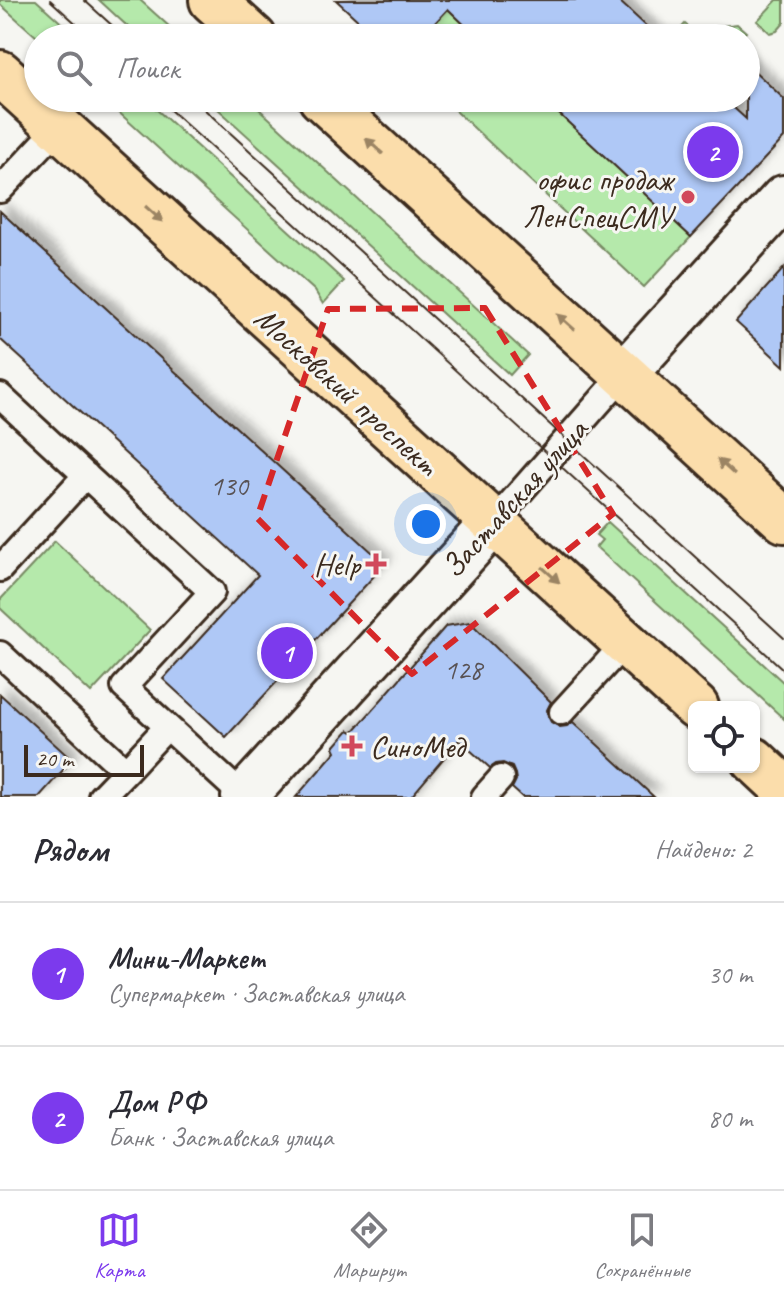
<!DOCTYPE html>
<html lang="ru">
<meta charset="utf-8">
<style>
body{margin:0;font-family:Caveat,sans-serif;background:#f7f7f7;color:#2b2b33}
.controls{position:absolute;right:24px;bottom:24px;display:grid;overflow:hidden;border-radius:12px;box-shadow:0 2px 6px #0004}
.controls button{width:72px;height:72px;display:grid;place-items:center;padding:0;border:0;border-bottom:2px solid #e1e1e2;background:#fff;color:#2b2b33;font:40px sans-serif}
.scale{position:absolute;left:24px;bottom:20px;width:120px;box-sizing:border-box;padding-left:8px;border:4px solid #3b2a1e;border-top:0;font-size:22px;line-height:28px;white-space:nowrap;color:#3b2a1e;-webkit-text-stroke:6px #f6f6f2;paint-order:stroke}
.you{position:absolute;left:426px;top:524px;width:28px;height:28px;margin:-20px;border:6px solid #fff;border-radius:50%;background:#1a73e8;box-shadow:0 0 0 12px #1a73e833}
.badge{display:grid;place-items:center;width:52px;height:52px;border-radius:50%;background:#7c3aed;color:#fff;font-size:26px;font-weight:700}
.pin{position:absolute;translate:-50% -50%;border:4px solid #fff;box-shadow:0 2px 8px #0006}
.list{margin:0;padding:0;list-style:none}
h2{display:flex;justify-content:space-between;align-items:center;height:104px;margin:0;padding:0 32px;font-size:34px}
h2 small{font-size:26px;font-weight:400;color:#7c7c81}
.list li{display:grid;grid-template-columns:52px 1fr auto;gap:24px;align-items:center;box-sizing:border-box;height:144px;padding:0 32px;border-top:2px solid #e1e1e2}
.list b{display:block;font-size:30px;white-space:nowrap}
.list p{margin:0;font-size:26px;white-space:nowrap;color:#7c7c81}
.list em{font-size:26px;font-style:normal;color:#7c7c81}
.icon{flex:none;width:44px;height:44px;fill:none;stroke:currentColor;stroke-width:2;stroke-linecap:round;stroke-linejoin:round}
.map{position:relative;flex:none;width:784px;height:797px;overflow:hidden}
.search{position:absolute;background:#fff;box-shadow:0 2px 6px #0004;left:24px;right:24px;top:24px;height:88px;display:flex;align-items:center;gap:20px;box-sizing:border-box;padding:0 28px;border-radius:44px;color:#7c7c81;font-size:30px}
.sheet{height:392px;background:#fff}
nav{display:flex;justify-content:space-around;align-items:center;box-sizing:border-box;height:112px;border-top:2px solid #e1e1e2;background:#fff;font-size:22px;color:#7c7c81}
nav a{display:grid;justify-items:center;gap:4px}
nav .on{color:#7c3aed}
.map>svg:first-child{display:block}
.green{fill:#b5e9ab;stroke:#788a64;stroke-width:2}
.building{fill:#afc8f6;stroke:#3b2a1e;stroke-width:2;filter:url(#shadow)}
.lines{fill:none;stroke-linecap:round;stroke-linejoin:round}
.service-casing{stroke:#3b2a1e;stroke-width:30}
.minor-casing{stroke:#3b2a1e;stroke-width:50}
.primary-casing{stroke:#3b2a1e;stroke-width:50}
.service{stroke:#f6f6f2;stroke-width:24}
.minor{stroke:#f6f6f2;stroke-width:44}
.primary{stroke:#fbddab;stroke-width:44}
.tram{stroke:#3b2a1e;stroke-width:2}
.oneway{fill:#9b8464}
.marked{fill:none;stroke:#d62828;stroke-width:6;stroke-dasharray:16 10;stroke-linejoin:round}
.poi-dot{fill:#d1495b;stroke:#f6f6f2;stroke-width:3}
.labels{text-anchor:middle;stroke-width:6;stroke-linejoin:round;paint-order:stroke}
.number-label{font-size:28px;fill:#585254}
.poi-label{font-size:32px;fill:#3b2a1e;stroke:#f6f6f2;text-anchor:end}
.street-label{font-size:32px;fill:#3b2a1e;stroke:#f6f6f2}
</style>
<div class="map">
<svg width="784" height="797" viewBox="0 0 784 797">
<defs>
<filter id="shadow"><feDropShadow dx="7" dy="-7" stdDeviation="4" flood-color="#0004"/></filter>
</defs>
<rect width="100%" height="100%" fill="#f6f6f2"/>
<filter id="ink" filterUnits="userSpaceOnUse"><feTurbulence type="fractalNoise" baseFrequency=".0125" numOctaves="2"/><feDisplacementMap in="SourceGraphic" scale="16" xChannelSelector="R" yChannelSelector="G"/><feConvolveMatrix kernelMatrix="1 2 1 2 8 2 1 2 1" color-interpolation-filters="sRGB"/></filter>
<g filter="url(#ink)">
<!-- green -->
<path class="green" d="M 0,0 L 36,0 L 78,38 L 38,38 L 0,4 Z
M 99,0 L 140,0 L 182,38 L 140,38 Z
M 777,0 L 784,0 L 784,23 L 777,31 L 770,33 L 757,21 Z
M 448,9 L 478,38 L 421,38 Z
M 685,24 L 692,30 L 737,24 L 746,32 L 740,38 L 677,38 L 674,36 Z
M 103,98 L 144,98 L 344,281 L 323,304 L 315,291 Z
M 206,98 L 247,98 L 528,355 L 510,375 Z
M 442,98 L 542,98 L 691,237 L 644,287 Z
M 608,522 L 784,683 L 784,719 L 596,547 L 602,540 L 596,535 Z
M 55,541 L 150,630 L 91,693 L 0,608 L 0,600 Z"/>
<!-- building -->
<path class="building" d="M 336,0 L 618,0 L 659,38 L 478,38 L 448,9 L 421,38 L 377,38 Z
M 746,63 L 784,99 L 784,138 L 691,237 L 542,98 L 723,98 L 746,119 Z
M 0,211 L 385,564 L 226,737 L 163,679 L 258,575 L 0,339 Z
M 784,268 L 784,366 L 736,322 Z
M 470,622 L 551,702 L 547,710 L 548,716 L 551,722 L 560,727 L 567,726 L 573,722 L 654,797 L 522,797 L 512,788 L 516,780 L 515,774 L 512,767 L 503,763 L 496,764 L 490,768 L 459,740 L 411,797 L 296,797 L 336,751 L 334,747 L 349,730 L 353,732 L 446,626 Z
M 0,694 L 72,760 L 39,797 L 0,797 Z"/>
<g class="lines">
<!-- service casing -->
<g class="service-casing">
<path id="service" d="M 0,190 L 59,127
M 0,396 L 212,592 L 124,687 L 244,797
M 493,523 L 624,374
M 0,569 L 86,475
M 0,654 L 126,771 L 101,797
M 562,712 L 625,643
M 126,771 L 167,727
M 484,797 L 501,778"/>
</g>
<!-- minor casing -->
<g class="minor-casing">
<path id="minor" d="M 624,374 L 784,198
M 244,797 L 493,523"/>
</g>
<!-- primary casing -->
<g class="primary-casing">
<path id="primary" d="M 212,0 L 254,38
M 0,73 L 696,707
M 321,98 L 784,520
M 754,760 L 784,788"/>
</g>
<!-- service -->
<use href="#service" class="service"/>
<!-- minor -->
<use href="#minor" class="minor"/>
<!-- primary -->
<use href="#primary" class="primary"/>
<!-- tram -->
<path class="tram" d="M 50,0 L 92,38
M 84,0 L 126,38
M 157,98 L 784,670
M 192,98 L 784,638"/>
</g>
<!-- one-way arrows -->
<defs><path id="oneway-solid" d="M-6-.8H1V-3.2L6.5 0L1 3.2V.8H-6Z" transform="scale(2)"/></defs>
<g class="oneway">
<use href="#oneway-solid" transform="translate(374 146) rotate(-138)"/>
<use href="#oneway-solid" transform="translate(154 214) rotate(42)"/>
<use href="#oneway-solid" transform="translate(566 322) rotate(-138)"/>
<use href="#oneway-solid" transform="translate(726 467) rotate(-138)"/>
<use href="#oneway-solid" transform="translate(551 575) rotate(42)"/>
</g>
</g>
<!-- marked area -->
<path class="marked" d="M 485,308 L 613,514 L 412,674 L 257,518 L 328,309 Z"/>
<!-- markers -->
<g class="poi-dot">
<circle cx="688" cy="197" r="8"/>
<path d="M372 552h8v8h8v8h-8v8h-8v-8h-8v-8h8z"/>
<path d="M348 734h8v8h8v8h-8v8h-8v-8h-8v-8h8z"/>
</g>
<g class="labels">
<!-- number labels -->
<g class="number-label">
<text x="229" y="495">130</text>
<text x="463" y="679">128</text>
</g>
<!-- poi labels -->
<g class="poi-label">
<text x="672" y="190">офис продаж<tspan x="672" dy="37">ЛенСпецСМУ</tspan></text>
<text x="360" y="575">Help</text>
<text x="370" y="757" text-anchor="start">СиноМед</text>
</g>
<!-- street labels -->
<g class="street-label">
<text transform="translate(347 391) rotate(42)" y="11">Московский проспект</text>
<text transform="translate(514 498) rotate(-48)" y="11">Заставская улица</text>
</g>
</g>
</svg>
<div class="controls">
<button><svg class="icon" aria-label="locate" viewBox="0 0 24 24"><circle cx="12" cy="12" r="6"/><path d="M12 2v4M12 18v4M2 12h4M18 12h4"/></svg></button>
</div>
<div class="scale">20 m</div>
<div class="you"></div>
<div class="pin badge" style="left:287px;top:653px">1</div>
<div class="pin badge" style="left:713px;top:152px">2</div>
<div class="search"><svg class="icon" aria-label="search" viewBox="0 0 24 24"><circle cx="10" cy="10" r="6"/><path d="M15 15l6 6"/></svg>Поиск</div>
</div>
<section class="sheet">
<h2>Рядом<small>Найдено: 2</small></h2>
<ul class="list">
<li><span class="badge">1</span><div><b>Мини-Маркет</b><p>Супермаркет · Заставская улица</p></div><em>30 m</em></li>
<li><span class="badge">2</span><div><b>Дом РФ</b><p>Банк · Заставская улица</p></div><em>80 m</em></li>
</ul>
</section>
<nav>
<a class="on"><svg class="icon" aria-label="map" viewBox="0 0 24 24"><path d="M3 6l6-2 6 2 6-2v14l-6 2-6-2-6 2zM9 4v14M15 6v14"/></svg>Карта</a>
<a><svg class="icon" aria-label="directions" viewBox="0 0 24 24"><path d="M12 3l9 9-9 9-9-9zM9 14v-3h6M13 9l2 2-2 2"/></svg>Маршрут</a>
<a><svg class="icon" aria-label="saved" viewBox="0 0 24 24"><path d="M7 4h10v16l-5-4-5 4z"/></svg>Сохранённые</a>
</nav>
